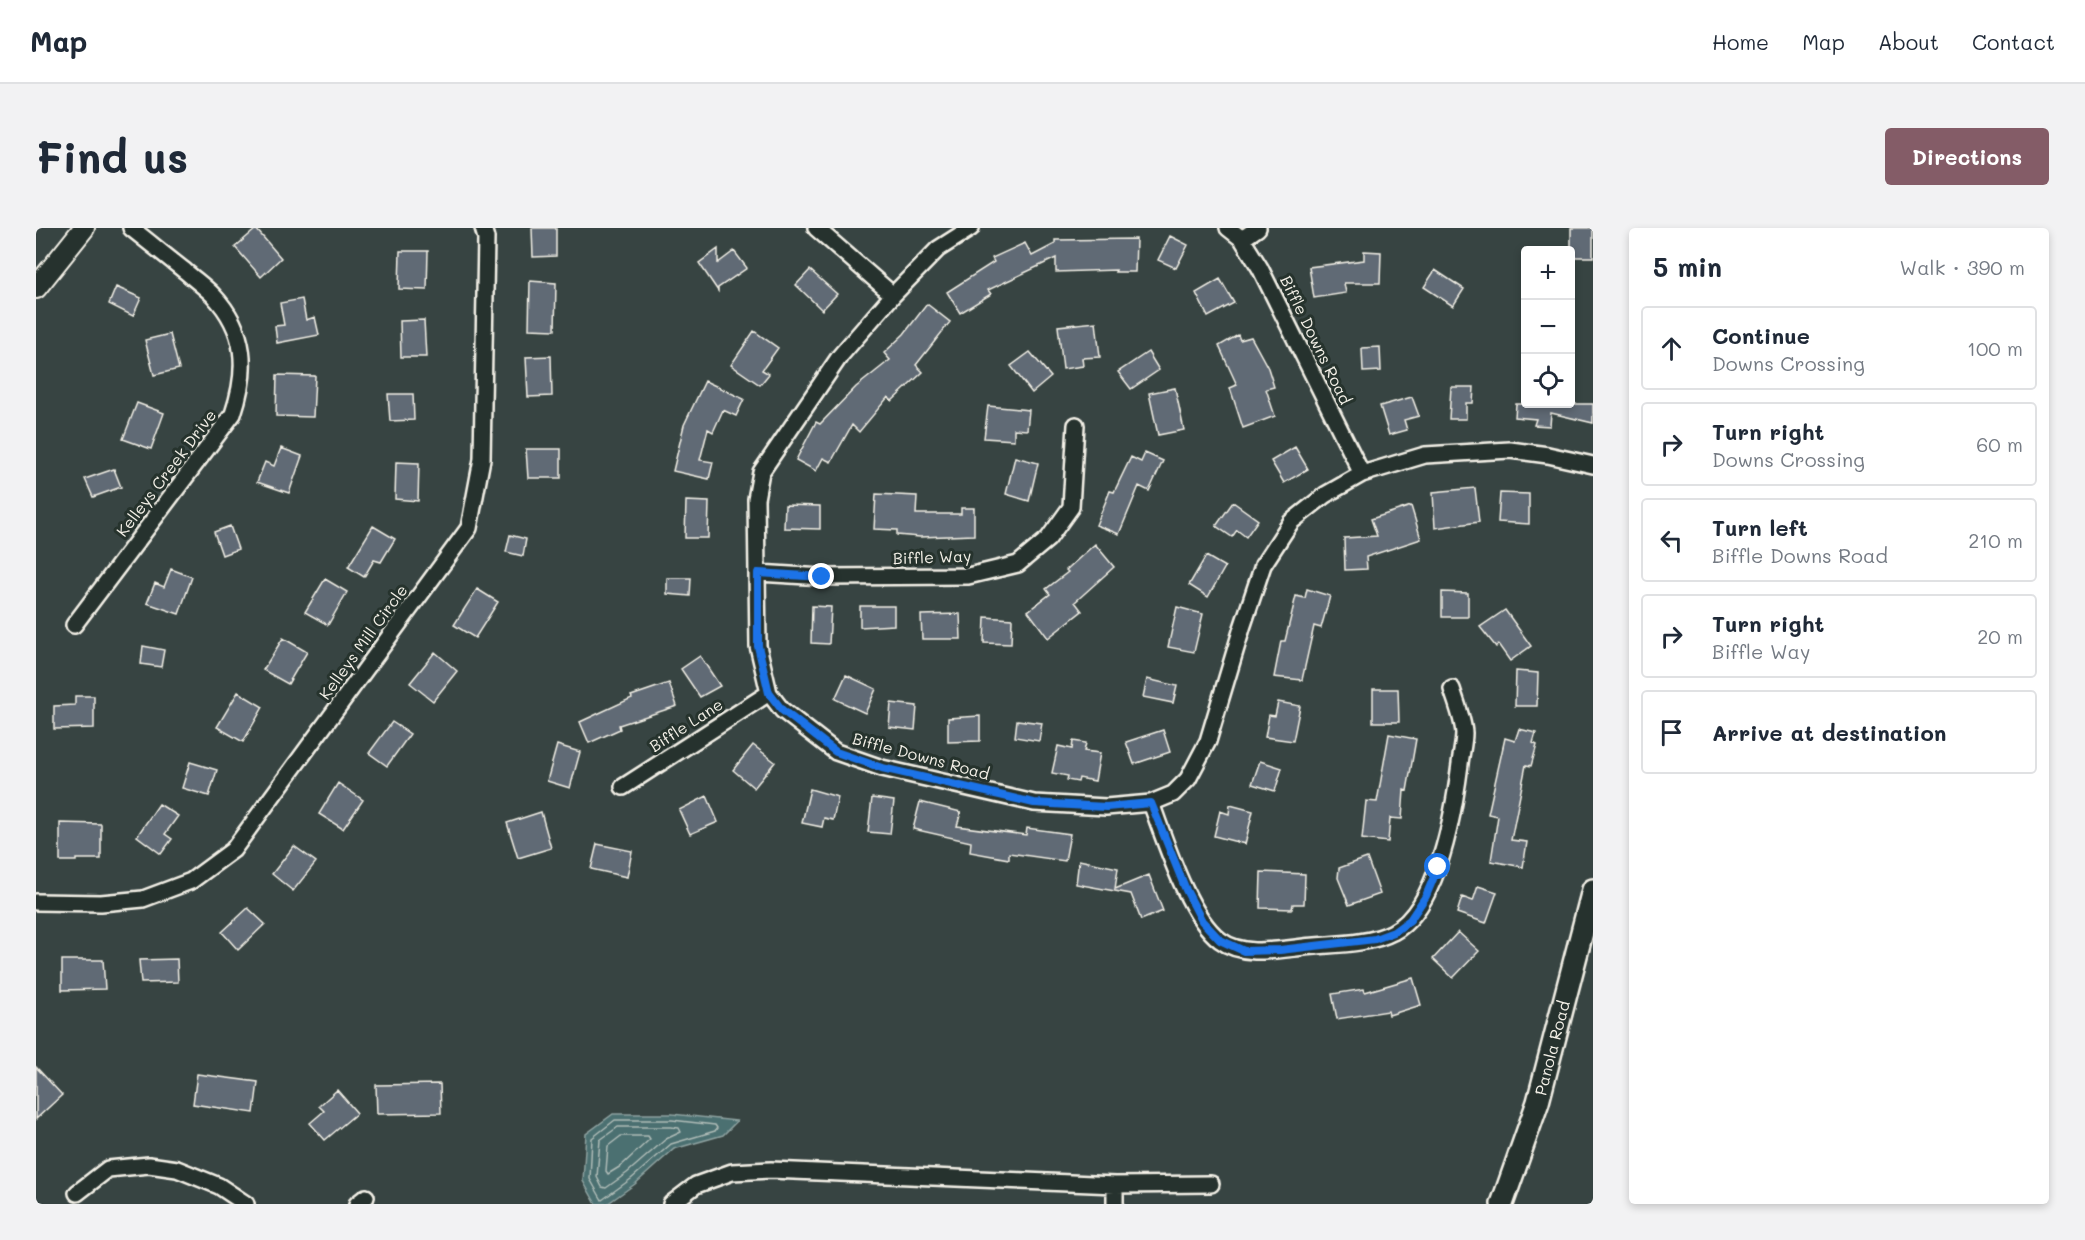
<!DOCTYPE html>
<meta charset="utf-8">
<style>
body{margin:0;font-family:Mali,sans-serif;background:#f2f2f3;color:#1f2937}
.controls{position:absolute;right:18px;top:18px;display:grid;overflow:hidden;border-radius:6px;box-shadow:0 3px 9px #0003}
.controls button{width:54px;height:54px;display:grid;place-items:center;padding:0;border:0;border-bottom:2px solid #e0e1e3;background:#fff;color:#1f2937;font:30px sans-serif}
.stop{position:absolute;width:18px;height:18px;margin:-14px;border:4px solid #1a73e8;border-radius:50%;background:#fff}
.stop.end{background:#1a73e8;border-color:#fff;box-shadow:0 2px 6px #0008}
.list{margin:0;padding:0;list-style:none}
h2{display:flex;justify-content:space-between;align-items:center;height:78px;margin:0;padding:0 24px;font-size:26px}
h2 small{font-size:20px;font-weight:400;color:#747a83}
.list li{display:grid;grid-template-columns:39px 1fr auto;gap:18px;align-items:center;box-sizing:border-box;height:84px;margin:0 12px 12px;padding:0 12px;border:2px solid #e0e1e3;border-radius:6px}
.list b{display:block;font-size:22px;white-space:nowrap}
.list p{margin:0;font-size:20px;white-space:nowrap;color:#747a83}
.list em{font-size:20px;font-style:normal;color:#747a83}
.icon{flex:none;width:33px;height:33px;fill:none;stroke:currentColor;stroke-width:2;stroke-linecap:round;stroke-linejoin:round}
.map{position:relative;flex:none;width:1557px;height:976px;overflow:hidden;border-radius:6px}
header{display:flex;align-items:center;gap:36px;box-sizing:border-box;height:84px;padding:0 30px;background:#fff;border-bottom:2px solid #e0e1e3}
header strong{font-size:28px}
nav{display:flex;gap:33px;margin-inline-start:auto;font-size:21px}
.intro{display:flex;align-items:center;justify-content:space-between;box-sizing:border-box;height:144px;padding:0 36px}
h1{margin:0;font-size:42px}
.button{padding:15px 27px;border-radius:6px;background:#845c67;color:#fff;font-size:21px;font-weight:700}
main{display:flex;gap:36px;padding:0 36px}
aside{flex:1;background:#fff;border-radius:6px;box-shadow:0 3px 9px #0003}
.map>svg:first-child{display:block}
.water{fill:#4b6f71;stroke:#8fa3a1;stroke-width:1.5}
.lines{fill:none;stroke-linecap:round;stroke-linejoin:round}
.shore{stroke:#b0bdb8;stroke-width:1.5}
.building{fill:#606a74;stroke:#f4f1e8;stroke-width:1.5}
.minor-casing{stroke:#f4f1e8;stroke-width:20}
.tertiary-casing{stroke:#f4f1e8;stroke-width:24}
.secondary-casing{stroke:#f4f1e8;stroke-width:26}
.minor{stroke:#26332d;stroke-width:15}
.tertiary{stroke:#26332d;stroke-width:20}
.secondary{stroke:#26332d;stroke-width:21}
.route{stroke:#1a73e8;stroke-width:8}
.labels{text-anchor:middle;stroke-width:6;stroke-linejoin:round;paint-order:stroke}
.street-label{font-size:16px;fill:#f4f1e8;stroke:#26332d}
</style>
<header>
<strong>Map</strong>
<nav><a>Home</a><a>Map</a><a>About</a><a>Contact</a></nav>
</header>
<div class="intro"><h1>Find us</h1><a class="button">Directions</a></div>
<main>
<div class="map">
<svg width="1557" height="976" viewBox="0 0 1557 976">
<rect width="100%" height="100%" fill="#374442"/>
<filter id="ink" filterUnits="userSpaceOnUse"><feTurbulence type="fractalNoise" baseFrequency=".0167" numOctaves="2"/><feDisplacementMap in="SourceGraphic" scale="12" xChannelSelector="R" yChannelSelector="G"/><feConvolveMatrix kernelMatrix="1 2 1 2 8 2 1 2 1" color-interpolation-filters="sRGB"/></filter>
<g filter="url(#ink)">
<!-- water -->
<path class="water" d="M 577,886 L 636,886 L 701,893 L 687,907 L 638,921 L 599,956 L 571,976 L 560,976 L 547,953 L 550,906 Z"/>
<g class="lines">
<!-- shore -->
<path class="shore" d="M 579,892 L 636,892 L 679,897 L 681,900 L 679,903 L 635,916 L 595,951 L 566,972 L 554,951 L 556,910 Z
M 635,899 L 643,900 L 645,904 L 630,911 L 591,945 L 570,960 L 566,959 L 561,949 L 564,912 L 582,899 Z
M 585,908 L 612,908 L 614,911 L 585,938 L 572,946 L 570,943 L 572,918 Z"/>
</g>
<!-- building -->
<path class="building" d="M 496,0 L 520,0 L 520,28 L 497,29 Z
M 1535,0 L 1557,0 L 1557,29 L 1535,29 Z
M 220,1 L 245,30 L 225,49 L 199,19 Z
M 1134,8 L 1152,17 L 1140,40 L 1122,32 Z
M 1100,11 L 1099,44 L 1079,44 L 1080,42 L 1020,44 L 1020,30 L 952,62 L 955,66 L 924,85 L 911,64 L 958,34 L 956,30 L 989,15 L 996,28 L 1019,16 L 1019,12 Z
M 682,21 L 682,35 L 698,23 L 711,40 L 682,60 L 682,63 L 663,35 Z
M 364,23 L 392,23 L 391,62 L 363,61 Z
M 1328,23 L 1345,24 L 1344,55 L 1308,55 L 1310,65 L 1278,70 L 1273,39 L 1328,32 Z
M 774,42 L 801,66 L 786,82 L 760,57 Z
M 1399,42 L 1428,61 L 1417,78 L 1388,59 Z
M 1184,51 L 1198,75 L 1172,89 L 1160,65 Z
M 494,53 L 520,55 L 519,102 L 493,101 Z
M 80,59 L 105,70 L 97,88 L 73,76 Z
M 266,71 L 270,92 L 279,89 L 283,107 L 241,115 L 239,98 L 248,97 L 244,75 Z
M 891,76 L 914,94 L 880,137 L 887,144 L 856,173 L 852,169 L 823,204 L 816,197 L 795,234 L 787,230 L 780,243 L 760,232 L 780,194 L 784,196 L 820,159 L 854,132 L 848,125 L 868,106 Z
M 388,92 L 390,129 L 365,129 L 364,93 Z
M 1060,94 L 1064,129 L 1046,130 L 1047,138 L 1027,141 L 1022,98 Z
M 718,103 L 742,120 L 726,142 L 733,146 L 724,157 L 695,137 Z
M 134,106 L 143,141 L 118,147 L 109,112 Z
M 1202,107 L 1204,112 L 1215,109 L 1232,140 L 1238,159 L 1230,161 L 1239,188 L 1207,200 L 1194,160 L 1201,157 L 1183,118 Z
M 1344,119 L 1345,143 L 1327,144 L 1326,120 Z
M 994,124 L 1015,149 L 996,165 L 975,138 Z
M 1112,124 L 1123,142 L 1095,161 L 1082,144 Z
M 515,128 L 516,168 L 492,169 L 490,129 Z
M 241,147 L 279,148 L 277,189 L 240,188 Z
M 669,153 L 708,171 L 700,188 L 687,182 L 677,204 L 672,201 L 664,232 L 677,234 L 673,251 L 637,243 L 648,197 Z
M 1415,159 L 1438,159 L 1437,175 L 1430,175 L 1430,191 L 1413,191 Z
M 1139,160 L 1148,202 L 1122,207 L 1113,165 Z
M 352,166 L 377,166 L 378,192 L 354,193 Z
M 1376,169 L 1383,188 L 1368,192 L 1371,202 L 1353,207 L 1344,178 Z
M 101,175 L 128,185 L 115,221 L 87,211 Z
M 1480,176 L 1557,176 L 1557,195 L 1515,185 L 1514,198 L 1498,197 L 1500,191 L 1479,189 Z
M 952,178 L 993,182 L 991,202 L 978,201 L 978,212 L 948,210 Z
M 1259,219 L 1272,241 L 1248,255 L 1235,233 Z
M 245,220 L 266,228 L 253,265 L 221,254 L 229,234 L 238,238 Z
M 490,221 L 525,221 L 525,250 L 492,250 Z
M 1109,225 L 1127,233 L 1113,263 L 1103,258 L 1083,306 L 1060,297 L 1074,263 L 1078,264 L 1095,229 L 1105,234 Z
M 979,229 L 1002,235 L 993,273 L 970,266 Z
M 360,234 L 383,235 L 382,273 L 359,271 Z
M 78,241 L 85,259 L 57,269 L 49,251 Z
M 1439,260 L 1443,294 L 1399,300 L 1397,264 Z
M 1464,265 L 1493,266 L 1493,296 L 1462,294 Z
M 840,266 L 881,268 L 880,286 L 925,286 L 925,280 L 938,280 L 938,307 L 884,309 L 861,307 L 861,302 L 838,301 Z
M 650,273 L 673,274 L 672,310 L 649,310 Z
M 1197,274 L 1222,292 L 1210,309 L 1201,302 L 1196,309 L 1180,298 Z
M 749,277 L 784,278 L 784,301 L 748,300 Z
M 1375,278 L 1385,311 L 1330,329 L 1331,341 L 1309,342 L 1308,310 L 1341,308 L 1335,291 Z
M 194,298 L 202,321 L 186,327 L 178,304 Z
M 337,298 L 359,311 L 345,334 L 338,332 L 328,349 L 312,339 Z
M 474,307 L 490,311 L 487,328 L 470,324 Z
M 1059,316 L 1078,339 L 1039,374 L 1046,383 L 1012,410 L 992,383 L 1014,366 L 1010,361 L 1032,344 L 1030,342 Z
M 1170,328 L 1189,339 L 1172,369 L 1153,357 Z
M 135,341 L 156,349 L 143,386 L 111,375 L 119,355 L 128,359 Z
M 631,350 L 655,350 L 654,368 L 631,366 Z
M 289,351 L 311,364 L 292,397 L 269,384 Z
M 441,361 L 462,374 L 439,410 L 418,397 Z
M 1271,361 L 1294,368 L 1285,400 L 1278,398 L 1266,452 L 1238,449 L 1245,413 L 1249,413 L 1260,368 L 1269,370 Z
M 1406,364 L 1432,365 L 1432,389 L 1406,389 Z
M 776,378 L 795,379 L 793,416 L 775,415 Z
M 824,378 L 858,378 L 858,397 L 824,399 Z
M 1141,379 L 1167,386 L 1158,424 L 1132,419 Z
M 1469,382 L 1495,418 L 1474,433 L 1462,416 L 1460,419 L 1444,399 Z
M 924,386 L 925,411 L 886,411 L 885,387 Z
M 949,389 L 976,391 L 975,416 L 948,415 Z
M 247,410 L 271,424 L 252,456 L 227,442 Z
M 107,418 L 128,422 L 125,439 L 105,436 Z
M 399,424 L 421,443 L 397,473 L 374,455 Z
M 664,428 L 684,458 L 664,469 L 645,441 Z
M 1480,443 L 1502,445 L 1501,478 L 1479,478 Z
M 810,447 L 840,461 L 829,485 L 799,471 Z
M 1111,451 L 1141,458 L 1137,475 L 1107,469 Z
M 633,455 L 641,478 L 583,497 L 584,501 L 553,515 L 544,494 L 596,470 L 595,468 Z
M 1337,461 L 1362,461 L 1363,494 L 1337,494 Z
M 202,464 L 227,479 L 207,514 L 181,499 Z
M 39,468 L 58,468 L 58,500 L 18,501 L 18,478 L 39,477 Z
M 1242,474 L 1264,478 L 1257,513 L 1229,509 L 1233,487 L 1239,488 Z
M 855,475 L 881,478 L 879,502 L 853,499 Z
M 944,488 L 944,513 L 912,514 L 912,490 Z
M 981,492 L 1006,495 L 1003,513 L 979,509 Z
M 356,494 L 374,506 L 351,538 L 333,525 Z
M 1483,501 L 1500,505 L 1497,515 L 1501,517 L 1495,538 L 1490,537 L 1475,612 L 1491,614 L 1487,639 L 1455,633 L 1462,588 L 1452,586 L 1469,510 L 1479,513 Z
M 1127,502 L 1134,524 L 1098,536 L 1090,514 Z
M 1353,506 L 1380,511 L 1371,563 L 1368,562 L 1366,591 L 1354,590 L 1352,614 L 1326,611 L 1330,573 L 1341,574 Z
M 1037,513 L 1050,515 L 1048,523 L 1064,525 L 1059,553 L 1043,550 L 1042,554 L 1031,552 L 1032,548 L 1016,545 L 1022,518 L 1036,521 Z
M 521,517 L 544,524 L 534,560 L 511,553 Z
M 717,517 L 739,534 L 718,560 L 697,542 Z
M 1224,533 L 1246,540 L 1239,563 L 1216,556 Z
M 154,534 L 181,542 L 173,568 L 146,560 Z
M 302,555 L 327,572 L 307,601 L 283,586 Z
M 774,561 L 802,569 L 797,592 L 788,590 L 786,599 L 766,595 Z
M 671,568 L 682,594 L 654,606 L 643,582 Z
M 836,570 L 858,573 L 854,606 L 832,604 Z
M 884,574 L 925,584 L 921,598 L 990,607 L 991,600 L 1034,606 L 1029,633 L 973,625 L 973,631 L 934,624 L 935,614 L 877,601 Z
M 123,576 L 142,588 L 129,606 L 136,611 L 125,626 L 101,608 Z
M 1194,577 L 1217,583 L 1209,616 L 1178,608 L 1184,583 L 1193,586 Z
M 505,584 L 515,620 L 482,630 L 471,595 Z
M 24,595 L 65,596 L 65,631 L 40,631 L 40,633 L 24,633 Z
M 561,616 L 596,623 L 591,649 L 555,641 Z
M 258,618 L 280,634 L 257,663 L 236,646 Z
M 1331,630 L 1344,666 L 1313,677 L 1302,650 L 1303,640 Z
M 1043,632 L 1082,640 L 1079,661 L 1113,647 L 1127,683 L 1105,692 L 1095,666 L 1040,656 Z
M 1225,644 L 1269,646 L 1268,676 L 1257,676 L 1256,681 L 1224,680 Z
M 1442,658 L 1461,664 L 1450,695 L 1421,685 L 1426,669 L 1437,673 Z
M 212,680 L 229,696 L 202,722 L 186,704 Z
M 1422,704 L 1443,723 L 1417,750 L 1397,731 Z
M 141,731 L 142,754 L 105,755 L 103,732 Z
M 26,732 L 67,732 L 69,761 L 26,762 Z
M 1377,750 L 1385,777 L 1353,787 L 1352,783 L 1301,791 L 1296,766 L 1328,761 L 1329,764 Z
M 0,839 L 26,867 L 0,891 Z
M 161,846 L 222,854 L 218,885 L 157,876 Z
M 404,856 L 405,885 L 341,886 L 340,857 Z
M 301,862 L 321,885 L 289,912 L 274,895 L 288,883 L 283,878 Z"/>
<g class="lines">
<!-- minor casing -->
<g class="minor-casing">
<path id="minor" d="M 780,0 L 857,67
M 935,0 L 902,21 L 857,67 L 804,128 L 725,244 L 720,271 L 722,418 L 733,465 L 746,482 L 800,524 L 846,540 L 998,575 L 1070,579 L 1115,575 L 1137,566 L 1152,551 L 1172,513 L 1206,400 L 1227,337 L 1255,294 L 1289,267 L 1326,246 L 1389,227 L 1474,222 L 1512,227 L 1557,237
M 1192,0 L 1206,11 L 1224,40 L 1326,246
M 1206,11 L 1222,0
M 722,345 L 787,349 L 932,348 L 982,336 L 1012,311 L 1035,279 L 1040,197
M 38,397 L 197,186 C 212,142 211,103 177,67 C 168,58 158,51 149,43 C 131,29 113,14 95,0
M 587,559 L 733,465
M 1115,575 C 1129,612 1152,688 1184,712 C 1206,729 1241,722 1268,719 C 1295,716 1333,717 1357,704 C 1402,681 1418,583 1424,536 C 1425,526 1428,515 1428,505 C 1427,491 1420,474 1416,461
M 0,674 L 65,675 L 107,671 L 155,653 L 197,622 L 433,300 L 446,231 L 450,10 L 447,0
M 1079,957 L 1079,976
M 41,965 L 72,941 L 113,937 L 141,941 L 183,958 L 210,976
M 321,976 L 330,969
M 635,976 L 660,957 L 696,944 L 735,942 L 1079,957 L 1175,956"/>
</g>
<!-- tertiary casing -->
<g class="tertiary-casing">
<path id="tertiary" d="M 0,60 L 48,0"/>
</g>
<!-- secondary casing -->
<g class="secondary-casing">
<g id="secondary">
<path id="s1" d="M 1466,976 L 1502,874 L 1557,662"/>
</g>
</g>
<!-- minor -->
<use href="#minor" class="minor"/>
<!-- tertiary -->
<use href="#tertiary" class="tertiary"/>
<!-- secondary -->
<use href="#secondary" class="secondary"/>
</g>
</g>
<g class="lines" filter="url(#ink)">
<!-- route -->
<path class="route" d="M 786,349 L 722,345 L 722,418 L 733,465 L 746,482 L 800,524 L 846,540 L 998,575 L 1070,579 L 1115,575 L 1150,662 L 1166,693 L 1184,712 L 1208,723 L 1244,722 L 1339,711 L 1358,704 L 1374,692 L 1390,668 L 1402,639"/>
</g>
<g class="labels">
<!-- street labels -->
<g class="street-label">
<text transform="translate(1280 112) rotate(64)" y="6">Biffle Downs Road</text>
<text transform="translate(130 245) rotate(-53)" y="6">Kelleys Creek Drive</text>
<text transform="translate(896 329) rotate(-2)" y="6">Biffle Way</text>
<text transform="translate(327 414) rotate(-54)" y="6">Kelleys Mill Circle</text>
<text transform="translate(650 497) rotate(-33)" y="6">Biffle Lane</text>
<text transform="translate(885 528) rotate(15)" y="6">Biffle Downs Road</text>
<text dy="6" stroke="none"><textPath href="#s1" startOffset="164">Panola Road</textPath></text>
</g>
</g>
</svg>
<div class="controls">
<button>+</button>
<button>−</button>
<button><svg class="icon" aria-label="locate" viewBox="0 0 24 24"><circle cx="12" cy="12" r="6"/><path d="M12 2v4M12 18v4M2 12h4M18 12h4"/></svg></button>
</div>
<div class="stop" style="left:1402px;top:639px"></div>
<div class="stop end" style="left:786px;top:349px"></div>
</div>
<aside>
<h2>5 min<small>Walk · 390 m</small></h2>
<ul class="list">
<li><svg class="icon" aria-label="ahead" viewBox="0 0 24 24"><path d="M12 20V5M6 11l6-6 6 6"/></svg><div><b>Continue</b><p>Downs Crossing</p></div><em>100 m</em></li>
<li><svg class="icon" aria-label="right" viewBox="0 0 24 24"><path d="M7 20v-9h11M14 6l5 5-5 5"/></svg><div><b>Turn right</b><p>Downs Crossing</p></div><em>60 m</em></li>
<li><svg class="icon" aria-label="left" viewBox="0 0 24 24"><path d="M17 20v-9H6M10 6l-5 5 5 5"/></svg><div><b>Turn left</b><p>Biffle Downs Road</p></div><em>210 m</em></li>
<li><svg class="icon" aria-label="right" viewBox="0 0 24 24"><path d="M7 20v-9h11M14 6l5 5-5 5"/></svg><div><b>Turn right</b><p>Biffle Way</p></div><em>20 m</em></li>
<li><svg class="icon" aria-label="arrive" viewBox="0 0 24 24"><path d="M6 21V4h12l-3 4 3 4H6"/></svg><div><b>Arrive at destination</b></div></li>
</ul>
</aside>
</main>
